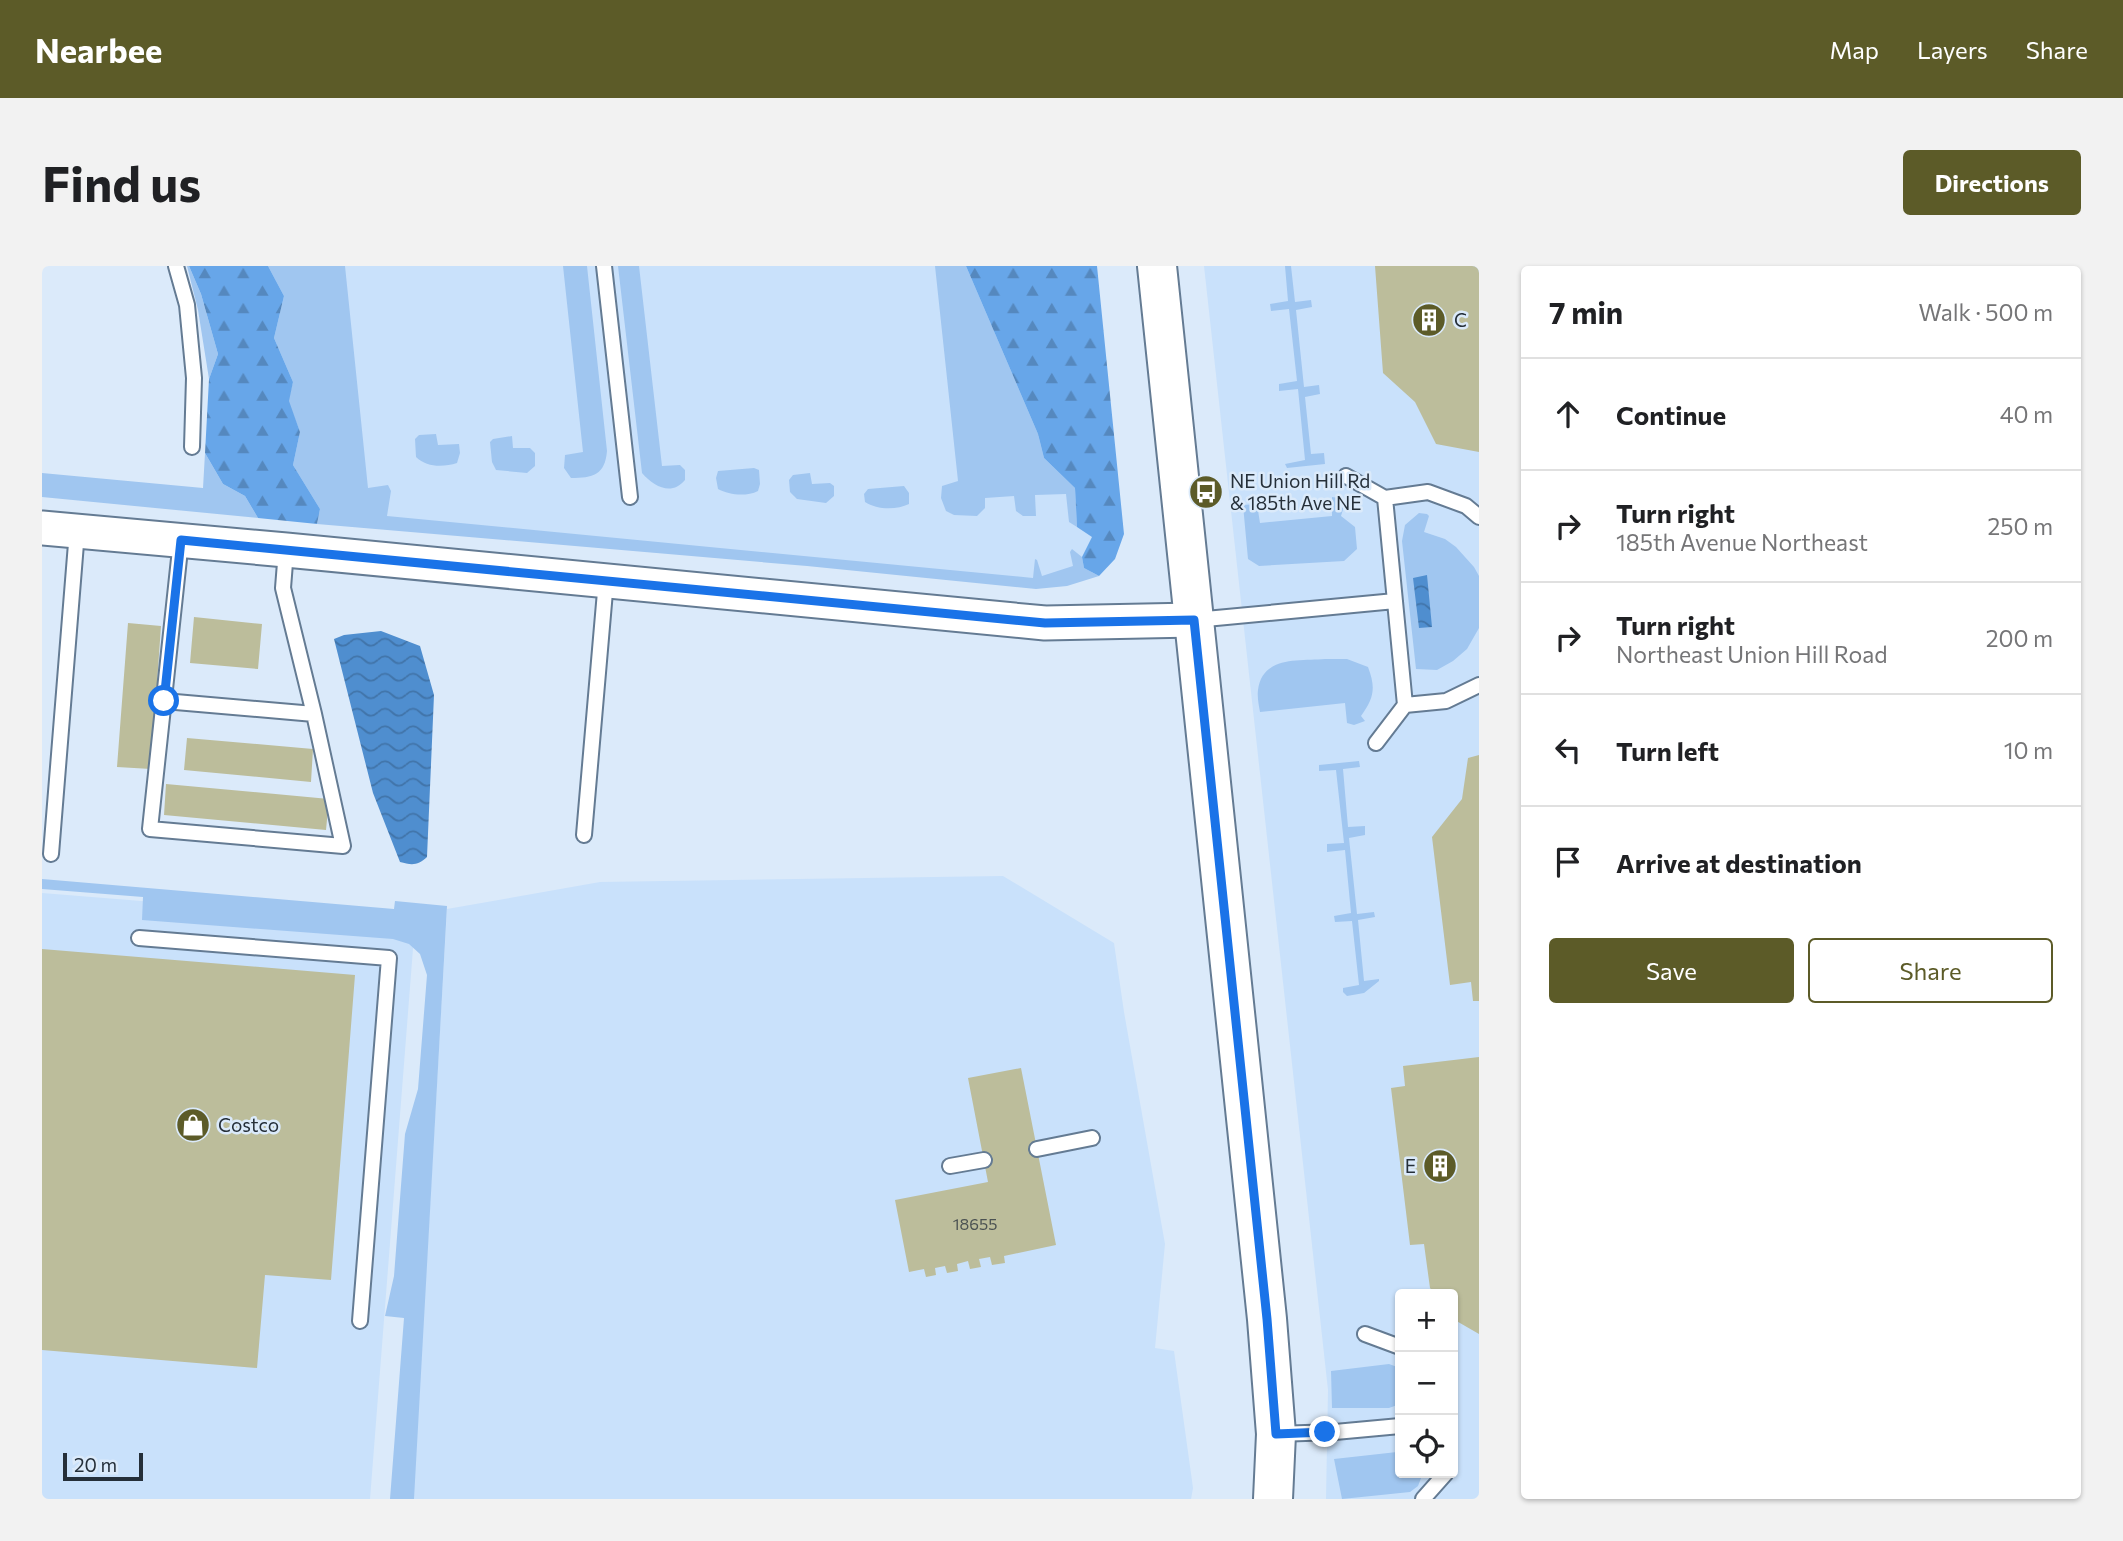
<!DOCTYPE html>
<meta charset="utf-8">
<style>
body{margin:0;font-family:Commissioner,sans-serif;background:#f2f2f2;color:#202124}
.controls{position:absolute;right:21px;bottom:21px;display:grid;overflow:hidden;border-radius:7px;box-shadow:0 2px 5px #0004}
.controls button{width:63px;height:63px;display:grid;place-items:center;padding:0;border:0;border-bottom:2px solid #e0e0e0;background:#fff;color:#202124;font:35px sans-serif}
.scale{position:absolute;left:21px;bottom:18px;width:80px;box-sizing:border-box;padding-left:7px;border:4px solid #252f39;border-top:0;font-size:19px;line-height:24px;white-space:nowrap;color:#252f39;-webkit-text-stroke:5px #dbeafa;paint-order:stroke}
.stop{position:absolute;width:21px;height:21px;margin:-16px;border:5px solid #1a73e8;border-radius:50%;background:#fff}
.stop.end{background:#1a73e8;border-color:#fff;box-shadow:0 2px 7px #0008}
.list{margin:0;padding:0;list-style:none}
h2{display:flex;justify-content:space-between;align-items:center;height:91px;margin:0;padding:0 28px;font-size:30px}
h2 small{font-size:23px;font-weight:400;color:#757577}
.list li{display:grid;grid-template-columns:46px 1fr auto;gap:21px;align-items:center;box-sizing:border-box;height:112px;padding:0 28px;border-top:2px solid #e0e0e0}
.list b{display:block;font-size:26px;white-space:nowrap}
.list p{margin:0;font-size:23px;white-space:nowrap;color:#757577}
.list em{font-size:23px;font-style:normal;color:#757577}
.actions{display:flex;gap:14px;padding:21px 28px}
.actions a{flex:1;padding:16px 0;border:2px solid #5c5b28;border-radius:7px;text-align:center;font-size:24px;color:#5c5b28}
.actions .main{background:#5c5b28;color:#fff}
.icon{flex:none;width:38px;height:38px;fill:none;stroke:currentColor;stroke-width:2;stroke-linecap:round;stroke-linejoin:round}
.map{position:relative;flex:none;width:1437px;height:1233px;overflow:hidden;border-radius:7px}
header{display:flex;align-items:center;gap:42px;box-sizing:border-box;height:98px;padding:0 35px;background:#5c5b28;color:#fff}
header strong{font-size:33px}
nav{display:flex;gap:38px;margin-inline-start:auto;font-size:24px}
.intro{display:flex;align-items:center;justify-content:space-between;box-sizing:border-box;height:168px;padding:0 42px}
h1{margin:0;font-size:49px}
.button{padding:18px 32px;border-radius:7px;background:#5c5b28;color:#fff;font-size:24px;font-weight:700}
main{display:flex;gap:42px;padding:0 42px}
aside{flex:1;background:#fff;border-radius:7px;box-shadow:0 2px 5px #0004}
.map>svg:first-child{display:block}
.built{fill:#c9e1fb;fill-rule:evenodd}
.green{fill:#a0c6f0}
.forest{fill:url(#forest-firs)}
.water{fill:url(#water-waves)}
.building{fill:#bcbd9b}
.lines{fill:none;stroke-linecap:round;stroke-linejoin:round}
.service-casing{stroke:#647b93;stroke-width:18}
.tertiary-casing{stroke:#647b93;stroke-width:37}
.secondary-casing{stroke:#647b93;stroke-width:42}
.service{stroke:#fff;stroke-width:14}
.tertiary{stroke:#fff;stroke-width:33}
.secondary{stroke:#fff;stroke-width:38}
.route{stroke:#1a73e8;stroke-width:9}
.labels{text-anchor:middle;stroke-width:5;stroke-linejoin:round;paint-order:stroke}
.number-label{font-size:16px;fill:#4b5252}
.poi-label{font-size:19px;fill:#252f39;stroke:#dbeafa;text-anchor:start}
</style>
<header>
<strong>Nearbee</strong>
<nav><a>Map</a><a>Layers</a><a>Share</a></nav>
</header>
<div class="intro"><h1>Find us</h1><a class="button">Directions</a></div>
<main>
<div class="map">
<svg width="1437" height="1233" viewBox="0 0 1437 1233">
<defs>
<pattern id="forest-firs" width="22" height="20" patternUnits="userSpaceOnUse" patternTransform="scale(1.75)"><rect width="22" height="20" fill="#67a6e9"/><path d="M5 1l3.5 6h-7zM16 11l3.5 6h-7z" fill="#5588be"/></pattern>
<pattern id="water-waves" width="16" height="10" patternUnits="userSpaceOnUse" patternTransform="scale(1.75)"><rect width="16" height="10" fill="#4f8ecf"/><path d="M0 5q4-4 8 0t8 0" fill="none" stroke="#4174a9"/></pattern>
</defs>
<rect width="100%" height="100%" fill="#dbeafa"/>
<!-- built -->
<path class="built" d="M 176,0 L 1047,0 L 1054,305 L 1002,317 L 254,253 Z
M 1162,0 L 1437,0 L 1437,1233 L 1284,1233 L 1286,1124 ZM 1358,1028 L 1411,1028 L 1411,1207 L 1358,1207 Z
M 961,610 L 1072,677 L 1082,746 L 1123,978 L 1113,1082 L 1132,1085 L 1151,1222 L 1149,1233 L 371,1233 L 405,643 L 558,616 Z
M 0,627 L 373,657 L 328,1233 L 0,1233 Z"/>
<!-- green -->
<path class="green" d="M 145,0 L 147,0 L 159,28 L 176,88 L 167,113 L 156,44 Z
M 226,0 L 303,0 L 326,222 L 346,219 L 349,225 L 345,250 L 991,312 L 993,293 L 995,294 L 1000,310 L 1031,300 L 1028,286 L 1030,283 L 1040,291 L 1042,302 L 1057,310 L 1025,320 L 994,323 L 765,300 L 275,258 L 278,243 L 251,199 L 258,166 L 246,135 L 251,116 L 232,72 L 242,30 Z
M 521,0 L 545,0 L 565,185 C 563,209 551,212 529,212 L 522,202 L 523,189 L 541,186 Z
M 576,0 L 597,0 L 620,200 L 638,199 L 643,204 L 643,214 C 630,230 612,221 600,207 Z
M 893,0 L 924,0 L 996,168 L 1002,192 L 1033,222 L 1035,261 L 1027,256 L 1024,228 L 993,229 L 994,250 L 981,250 L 974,245 L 972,230 L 943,232 L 943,242 L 935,250 L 912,249 L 904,245 L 899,232 L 900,220 L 916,215 Z
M 1243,0 L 1249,0 L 1253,36 L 1269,34 L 1270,41 L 1254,44 L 1262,121 L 1277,119 L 1278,128 L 1263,131 L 1269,188 L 1282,187 L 1283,198 L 1245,202 L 1243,198 L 1263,194 L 1256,123 L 1237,125 L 1237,118 L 1255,115 L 1247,43 L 1229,45 L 1228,38 L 1246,35 Z
M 394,168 L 396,179 L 417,178 L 418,187 L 415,197 C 402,201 385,202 374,191 L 373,173 L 377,169 Z
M 470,170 L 471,182 L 488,182 L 493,187 L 493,200 L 485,207 L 454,204 L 450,196 L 448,176 L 451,173 Z
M 163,187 L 181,218 L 203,230 L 216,252 L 0,231 L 0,207 L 161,222 Z
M 712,202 L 717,204 L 718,218 L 716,225 C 704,231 687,229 676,223 L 674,212 L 676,205 Z
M 768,207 L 770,218 L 788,217 L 792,220 L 792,230 L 784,237 L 755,233 L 748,226 L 747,214 L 751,209 Z
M 862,220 L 867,227 L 867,238 C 855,244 835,244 823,236 L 822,228 L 826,223 Z
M 1290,231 L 1297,232 L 1303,237 L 1299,250 L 1313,261 L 1315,283 L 1302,295 L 1217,300 L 1206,293 L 1201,239 L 1215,238 L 1218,257 L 1290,250 Z
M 1377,247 L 1385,248 L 1387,250 L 1382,266 L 1403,273 L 1414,281 L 1432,301 L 1437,310 L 1437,362 L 1425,383 L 1411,395 L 1395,404 L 1374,403 L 1360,275 L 1363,259 Z
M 1283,393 L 1305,393 L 1326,401 C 1334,422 1332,432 1319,450 L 1323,455 L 1312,459 L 1305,457 L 1303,437 L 1218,446 C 1217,440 1215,431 1216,424 C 1220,390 1257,395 1283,393 Z
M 1317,495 L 1318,501 L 1301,503 L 1306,561 L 1323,560 L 1323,569 L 1307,572 L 1315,648 L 1332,646 L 1333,651 L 1316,654 L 1322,715 L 1337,713 L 1337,715 L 1322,727 L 1305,730 L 1301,726 L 1301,722 L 1317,719 L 1310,655 L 1293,656 L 1292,650 L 1309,647 L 1303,584 L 1285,586 L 1285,578 L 1302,577 L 1294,504 L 1277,505 L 1277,499 Z
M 0,613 L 352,643 L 353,635 L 405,640 L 372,1233 L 348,1233 L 362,1052 L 343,1050 L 352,1010 L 363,868 L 376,823 L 385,709 L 378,688 L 367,678 L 351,673 L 100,654 L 101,631 L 0,623 Z
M 1347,1098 L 1358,1102 L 1358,1138 L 1347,1142 L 1290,1142 L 1289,1105 Z
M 1355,1186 L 1358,1187 L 1358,1207 L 1381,1207 L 1376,1220 L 1368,1226 L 1300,1233 L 1292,1193 Z"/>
<!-- forest -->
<path class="forest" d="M 147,0 L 226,0 L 242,30 L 232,72 L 251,116 L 247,135 L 258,166 L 251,199 L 278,243 L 275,258 L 216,252 L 203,230 L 181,218 L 163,187 L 167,113 L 176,88 L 159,28 Z
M 924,0 L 1055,0 L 1082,268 L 1073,293 L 1057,310 L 1042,302 L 1040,291 L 1050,271 L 1035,261 L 1033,222 L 1002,192 L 996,168 Z"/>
<!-- water -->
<path class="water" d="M 1385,309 L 1390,361 L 1377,362 L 1371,312 Z
M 339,365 L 378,380 L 392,429 L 385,591 C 376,600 369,599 358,596 L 331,527 L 292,373 L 302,369 Z"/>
<!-- building -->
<path class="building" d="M 1333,0 L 1437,0 L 1437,186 L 1394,178 L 1373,136 L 1341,107 Z
M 152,351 L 220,358 L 216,403 L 148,397 Z
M 86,357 L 119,360 L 109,503 L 75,501 Z
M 145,472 L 271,483 L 269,516 L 142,504 Z
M 1437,489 L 1437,735 L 1431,735 L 1429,716 L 1408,719 L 1390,571 L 1420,533 L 1426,492 Z
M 124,518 L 287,533 L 284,564 L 122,549 Z
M 0,683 L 313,709 L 289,1014 L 223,1009 L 215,1102 L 0,1084 Z
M 1437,791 L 1437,1068 L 1411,1053 L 1411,1028 L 1393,1028 L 1388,1022 L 1382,978 L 1368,979 L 1349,822 L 1363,820 L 1361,800 Z
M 979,802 L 1014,979 L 962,990 L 963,997 L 950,999 L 948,991 L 937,993 L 939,1001 L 928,1003 L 926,995 L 915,998 L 916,1005 L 905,1007 L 903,1000 L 893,1002 L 894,1009 L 884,1011 L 882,1003 L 867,1006 L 853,934 L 946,916 L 926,812 Z"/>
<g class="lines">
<!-- service casing -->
<g class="service-casing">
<path id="service" d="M 134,0 L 145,39 L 152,112 L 150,181
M 562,0 L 588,231
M 1304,210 L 1343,232 L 1386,226 L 1424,240 L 1437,251
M 139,274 L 108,563 L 301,580 L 272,448
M 1153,354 L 1353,335
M 122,435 L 272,448 L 241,322 L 244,284
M 1363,439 L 1404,435 L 1437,419
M 1334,477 L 1363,439 L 1343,232
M 542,569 L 564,314
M 9,588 L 35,265
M 97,672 L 347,692 L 318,1055
M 995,883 L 1050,872
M 908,900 L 942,894
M 1323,1068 L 1358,1081
M 1234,1168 L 1293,1166 L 1358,1160
M 1381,1233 L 1404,1207"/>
</g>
<!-- tertiary casing -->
<g class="tertiary-casing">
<path id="tertiary" d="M 0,262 L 244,284 L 1003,357 L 1152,354"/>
</g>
<!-- secondary casing -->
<g class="secondary-casing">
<path id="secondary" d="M 1115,0 L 1225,1053 L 1234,1168 L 1231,1233"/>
</g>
<!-- service -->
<use href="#service" class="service"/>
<!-- tertiary -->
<use href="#tertiary" class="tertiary"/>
<!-- secondary -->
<use href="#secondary" class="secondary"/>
</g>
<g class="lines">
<!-- route -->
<path class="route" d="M 122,435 L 139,274 L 1003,357 L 1152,354 L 1225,1053 L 1234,1168 L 1283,1166"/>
</g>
<!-- icons -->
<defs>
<g id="building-disc" transform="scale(1.75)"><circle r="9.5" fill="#5c5b28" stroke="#dbeafa"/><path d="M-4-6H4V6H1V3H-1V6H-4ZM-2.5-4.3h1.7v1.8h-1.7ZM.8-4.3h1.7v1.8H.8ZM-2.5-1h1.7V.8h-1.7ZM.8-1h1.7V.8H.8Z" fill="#fff"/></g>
<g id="bus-disc" transform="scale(1.75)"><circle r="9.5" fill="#5c5b28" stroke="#dbeafa"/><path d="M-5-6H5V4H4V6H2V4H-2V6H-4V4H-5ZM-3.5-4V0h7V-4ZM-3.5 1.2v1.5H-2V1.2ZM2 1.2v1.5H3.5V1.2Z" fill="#fff"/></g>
<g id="shop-disc" transform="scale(1.75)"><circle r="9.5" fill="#5c5b28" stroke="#dbeafa"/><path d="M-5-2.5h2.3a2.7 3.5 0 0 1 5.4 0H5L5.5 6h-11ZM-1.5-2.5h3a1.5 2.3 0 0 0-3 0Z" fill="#fff"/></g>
</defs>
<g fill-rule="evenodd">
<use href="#building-disc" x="1387" y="54"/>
<use href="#bus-disc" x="1164" y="226"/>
<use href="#shop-disc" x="151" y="859"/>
<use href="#building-disc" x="1398" y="900"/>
</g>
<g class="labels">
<!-- number labels -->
<g class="number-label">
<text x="933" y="964">18655</text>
</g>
<!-- poi labels -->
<g class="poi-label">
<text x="1412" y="61">C</text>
<text x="1188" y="222">NE Union Hill Rd<tspan x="1188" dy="22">&amp; 185th Ave NE</tspan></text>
<text x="176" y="866">Costco</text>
<text x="1374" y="907" text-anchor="end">E</text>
</g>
</g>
</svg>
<div class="controls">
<button>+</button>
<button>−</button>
<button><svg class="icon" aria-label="locate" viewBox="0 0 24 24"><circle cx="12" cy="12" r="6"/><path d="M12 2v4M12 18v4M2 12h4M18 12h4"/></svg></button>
</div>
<div class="scale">20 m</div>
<div class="stop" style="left:122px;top:435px"></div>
<div class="stop end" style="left:1283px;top:1166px"></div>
</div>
<aside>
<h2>7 min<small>Walk · 500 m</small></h2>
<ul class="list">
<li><svg class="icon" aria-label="ahead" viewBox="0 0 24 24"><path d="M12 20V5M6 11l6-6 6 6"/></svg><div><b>Continue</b></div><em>40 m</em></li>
<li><svg class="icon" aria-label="right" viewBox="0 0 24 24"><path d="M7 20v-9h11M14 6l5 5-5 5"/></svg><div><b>Turn right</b><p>185th Avenue Northeast</p></div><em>250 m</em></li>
<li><svg class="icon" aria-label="right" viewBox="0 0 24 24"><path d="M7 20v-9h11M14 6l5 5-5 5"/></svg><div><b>Turn right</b><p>Northeast Union Hill Road</p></div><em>200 m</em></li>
<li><svg class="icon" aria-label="left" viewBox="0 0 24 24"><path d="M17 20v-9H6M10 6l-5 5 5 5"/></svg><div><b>Turn left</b></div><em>10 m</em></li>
<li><svg class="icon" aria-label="arrive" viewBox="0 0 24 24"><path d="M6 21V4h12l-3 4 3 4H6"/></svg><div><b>Arrive at destination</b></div></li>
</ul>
<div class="actions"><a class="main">Save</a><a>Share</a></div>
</aside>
</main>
